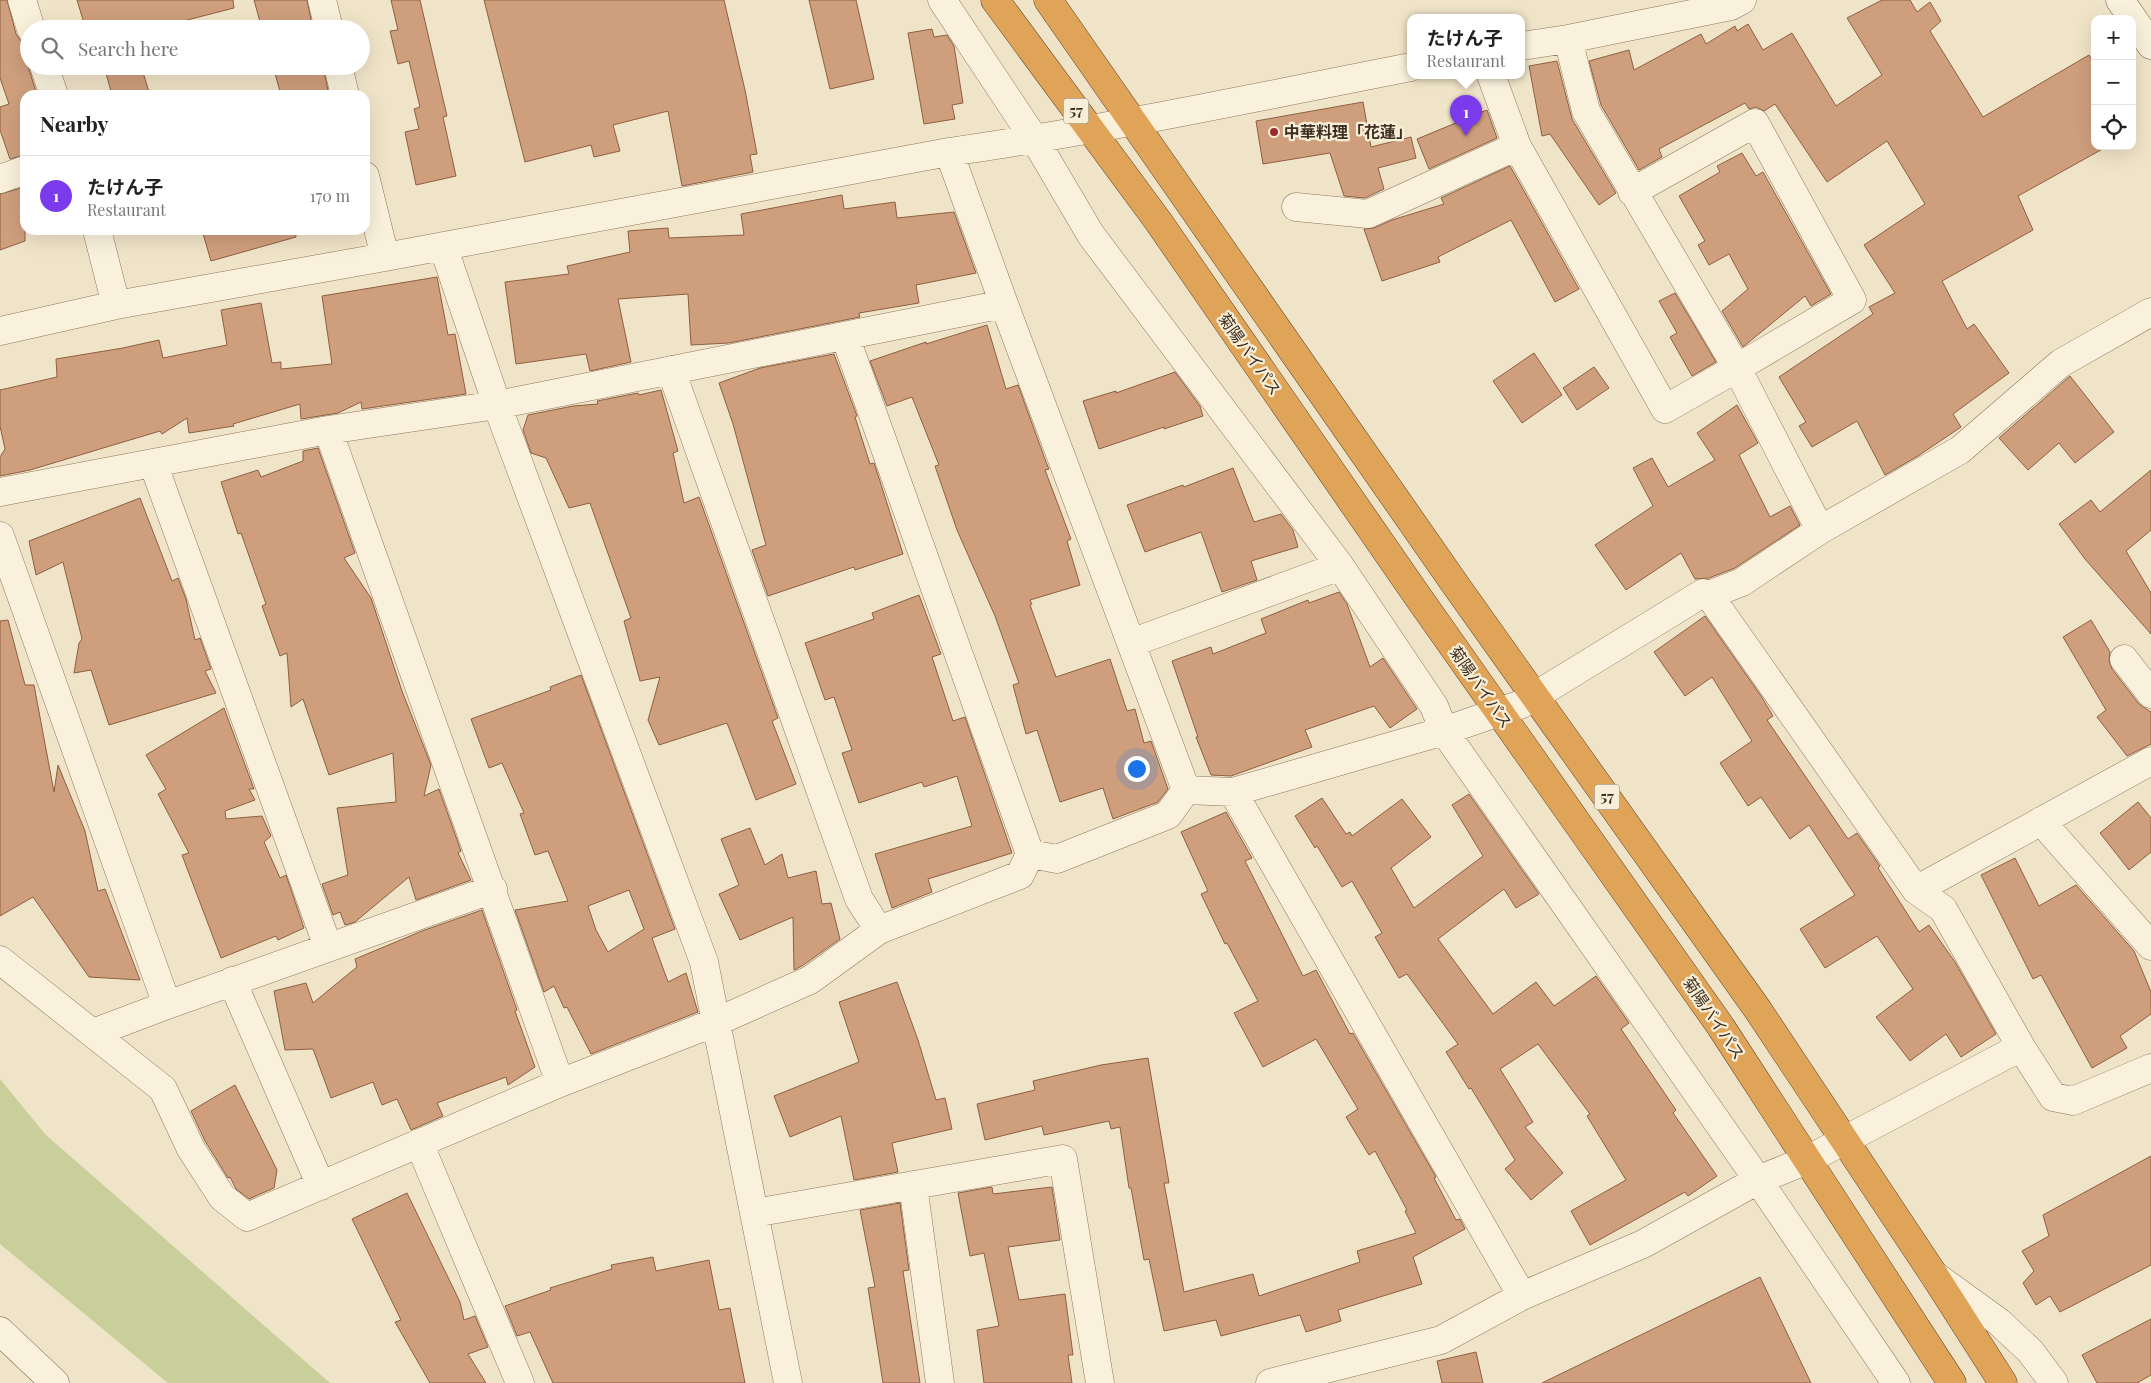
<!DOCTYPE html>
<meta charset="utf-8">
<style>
body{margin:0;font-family:"Playfair Display","Noto Sans JP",serif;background:#f6f6f6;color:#222}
.controls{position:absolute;right:15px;top:15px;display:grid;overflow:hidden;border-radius:10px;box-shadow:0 5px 20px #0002}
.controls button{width:45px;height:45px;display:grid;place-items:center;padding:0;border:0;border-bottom:1px solid #e0e0e0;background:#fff;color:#222;font:25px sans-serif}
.you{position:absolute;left:1136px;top:768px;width:18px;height:18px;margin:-12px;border:4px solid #fff;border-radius:50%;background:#1a73e8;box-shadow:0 0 0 8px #1a73e833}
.badge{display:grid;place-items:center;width:32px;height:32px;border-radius:50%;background:#7c3aed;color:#fff;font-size:16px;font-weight:700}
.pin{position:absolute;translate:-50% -41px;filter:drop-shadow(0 1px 2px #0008)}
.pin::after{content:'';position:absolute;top:26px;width:18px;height:15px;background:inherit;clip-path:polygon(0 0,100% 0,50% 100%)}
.popup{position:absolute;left:1407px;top:14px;width:118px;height:65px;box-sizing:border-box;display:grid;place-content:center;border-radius:10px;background:#fff;filter:drop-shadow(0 1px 4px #0005);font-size:16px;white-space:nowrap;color:#767676}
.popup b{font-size:19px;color:#222}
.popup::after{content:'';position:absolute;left:50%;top:100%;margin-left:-10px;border:10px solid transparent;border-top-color:#fff}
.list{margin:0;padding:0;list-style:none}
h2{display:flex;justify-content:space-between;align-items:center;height:65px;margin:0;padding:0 20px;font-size:21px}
h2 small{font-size:16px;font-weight:400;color:#767676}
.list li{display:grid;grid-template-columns:32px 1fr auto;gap:15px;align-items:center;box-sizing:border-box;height:80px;padding:0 20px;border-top:1px solid #e0e0e0}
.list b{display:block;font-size:19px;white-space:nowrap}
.list p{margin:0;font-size:16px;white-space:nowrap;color:#767676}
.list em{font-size:16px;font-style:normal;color:#767676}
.icon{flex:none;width:28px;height:28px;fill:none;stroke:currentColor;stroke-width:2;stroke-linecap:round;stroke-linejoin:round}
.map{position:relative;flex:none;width:2151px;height:1383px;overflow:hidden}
.search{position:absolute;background:#fff;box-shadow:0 5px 20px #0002;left:20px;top:20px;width:350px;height:55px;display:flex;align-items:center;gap:12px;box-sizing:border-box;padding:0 18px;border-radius:28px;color:#767676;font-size:19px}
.panel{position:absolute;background:#fff;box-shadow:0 5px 20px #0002;left:20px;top:90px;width:350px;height:145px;border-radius:15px}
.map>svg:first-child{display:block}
.green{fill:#c9cf9b}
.building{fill:#cf9f7d;stroke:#8d5f41;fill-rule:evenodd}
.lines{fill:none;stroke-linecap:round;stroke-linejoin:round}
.street-casing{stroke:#8d765c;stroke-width:29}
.secondary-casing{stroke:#6f573f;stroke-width:29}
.highway-casing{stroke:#5b4430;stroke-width:29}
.street{stroke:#faf1dc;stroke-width:28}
.secondary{stroke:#faf1dc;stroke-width:28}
.highway{stroke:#e0a458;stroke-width:28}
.poi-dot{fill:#9e2a2b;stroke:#f7eed8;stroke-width:2}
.labels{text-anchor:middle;stroke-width:4.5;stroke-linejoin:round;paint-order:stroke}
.shield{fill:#f7eed8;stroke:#756857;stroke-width:1}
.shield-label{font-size:15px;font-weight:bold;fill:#3d2e20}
.poi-label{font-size:16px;font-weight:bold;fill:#3d2e20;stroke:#f7eed8;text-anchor:start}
.street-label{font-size:16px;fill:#3d2e20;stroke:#f7eed8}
</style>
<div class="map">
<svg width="2151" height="1383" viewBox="0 0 2151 1383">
<rect width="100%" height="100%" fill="#f0e4c8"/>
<!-- green -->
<path class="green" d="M 0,1079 L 46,1135 L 330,1383 L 168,1383 L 0,1244 Z"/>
<!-- building -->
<path class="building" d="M 0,0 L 7,0 L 16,34 L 21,41 L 28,44 L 28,66 L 37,95 L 25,95 L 25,155 L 10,159 L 0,130 L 0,107 L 9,104 L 0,78 Z
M 77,0 L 233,0 L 234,8 L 152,29 L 78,29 L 77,25 L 84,23 Z
M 254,0 L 307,0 L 313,29 L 262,29 Z
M 391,0 L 420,0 L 447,116 L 443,117 L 456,176 L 416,185 L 405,132 L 419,129 L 414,109 L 420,107 L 409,61 L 398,64 L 390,31 L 398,30 Z
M 484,0 L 724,0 L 745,90 L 757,154 L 750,155 L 753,172 L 682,186 L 668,111 L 613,125 L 620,151 L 594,157 L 591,145 L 525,162 Z
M 809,0 L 856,0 L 874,79 L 830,89 Z
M 1882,0 L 1910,0 L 1917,12 L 1930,2 L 1941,21 L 1930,31 L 1983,117 L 2089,55 L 2095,65 L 2095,146 L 2108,146 L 2018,196 L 2033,230 L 1942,281 L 1967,329 L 1974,324 L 2009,373 L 1953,414 L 1961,427 L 1918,456 L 1885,475 L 1857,421 L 1812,447 L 1799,426 L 1806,422 L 1779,377 L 1873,314 L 1869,307 L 1895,293 L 1864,245 L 1925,204 L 1887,141 L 1827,182 L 1775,104 L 1764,111 L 1756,107 L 1749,109 L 1745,103 L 1659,149 L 1662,157 L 1639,170 L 1601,105 L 1589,61 L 1629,50 L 1634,70 L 1701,34 L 1706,44 L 1735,26 L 1737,31 L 1748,24 L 1763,50 L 1792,33 L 1836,106 L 1882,75 L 1847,18 Z
M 932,29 L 934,37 L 947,35 L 954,46 L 963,103 L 952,105 L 955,119 L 924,124 L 908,33 Z
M 1557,61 L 1572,119 L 1616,193 L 1599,205 L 1550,134 L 1542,136 L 1529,66 Z
M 104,66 L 141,66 L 150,95 L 112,95 Z
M 273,66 L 323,66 L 329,95 L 281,95 Z
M 1363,102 L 1371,147 L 1411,137 L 1416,158 L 1378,168 L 1384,189 L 1365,198 L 1344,196 L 1330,153 L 1263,164 L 1256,121 Z
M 1487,110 L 1497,138 L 1429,169 L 1417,139 Z
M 1742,153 L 1756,176 L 1763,172 L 1831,294 L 1811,306 L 1805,296 L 1743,347 L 1722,311 L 1748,289 L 1729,254 L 1709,265 L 1698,245 L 1705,241 L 1679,196 L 1720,172 L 1717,166 Z
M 1510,166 L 1579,289 L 1555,302 L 1511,220 L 1438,257 L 1440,262 L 1382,281 L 1364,229 L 1374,228 L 1392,220 L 1444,204 L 1441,198 Z
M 25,187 L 25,241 L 0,250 L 0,194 Z
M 842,195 L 844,209 L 895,202 L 897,218 L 954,212 L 976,273 L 916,285 L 919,303 L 859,313 L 860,317 L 729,343 L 691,345 L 688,294 L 618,299 L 631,362 L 590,371 L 586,354 L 516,364 L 505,282 L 569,274 L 567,266 L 630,252 L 628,231 L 668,228 L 669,238 L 744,235 L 741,214 Z
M 202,230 L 295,230 L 296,237 L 211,261 Z
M 437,277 L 448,335 L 455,334 L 466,394 L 362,409 L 361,402 L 338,413 L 301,419 L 300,404 L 233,424 L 234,426 L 189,433 L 187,418 L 162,434 L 160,431 L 30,470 L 0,476 L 0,457 L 5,449 L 0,426 L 0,390 L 57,377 L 56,359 L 123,348 L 159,340 L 163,358 L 227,345 L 221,310 L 261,303 L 272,363 L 281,362 L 281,369 L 332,364 L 322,296 Z
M 1675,293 L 1716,362 L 1692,376 L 1670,337 L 1677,333 L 1659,301 Z
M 987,325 L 1006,389 L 1018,385 L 1046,462 L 1049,469 L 1045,470 L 1071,539 L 1067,541 L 1080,585 L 1030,600 L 1032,604 L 1030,605 L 1056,677 L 1110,659 L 1127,711 L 1135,709 L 1144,743 L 1151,741 L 1168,789 L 1158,802 L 1113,819 L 1103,788 L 1060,802 L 1037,730 L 1026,734 L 1013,685 L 1019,683 L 995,616 L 957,530 L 935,466 L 939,465 L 912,397 L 887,406 L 870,361 L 926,342 L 926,344 Z
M 1534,353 L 1562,395 L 1522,423 L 1493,381 Z
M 834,354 L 857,416 L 855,417 L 870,464 L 874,463 L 879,478 L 903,554 L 855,570 L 854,567 L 768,596 L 752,550 L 766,545 L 733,424 L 719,383 L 760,368 Z
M 1594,367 L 1609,388 L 1577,410 L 1563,388 Z
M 1175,372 L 1200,406 L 1203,416 L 1164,429 L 1164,427 L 1099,449 L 1083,401 L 1116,391 L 1116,393 Z
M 2070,376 L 2114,432 L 2075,463 L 2059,443 L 2028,470 L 1999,438 Z
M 661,390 L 678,451 L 673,453 L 684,503 L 699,497 L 778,718 L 772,721 L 796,784 L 756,800 L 727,723 L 659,745 L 648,720 L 660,677 L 640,681 L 624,621 L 631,618 L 590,503 L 569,508 L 546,458 L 531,453 L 523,430 L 528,415 L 573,406 L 598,404 L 597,401 L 638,393 L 639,395 Z
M 1737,405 L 1758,443 L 1739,455 L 1770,517 L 1790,506 L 1800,525 L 1735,568 L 1709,578 L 1695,579 L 1681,553 L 1626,590 L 1595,545 L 1653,506 L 1633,468 L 1652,458 L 1668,487 L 1715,460 L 1697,433 Z
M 318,448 L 355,553 L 344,558 L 371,598 L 402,691 L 431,765 L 424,796 L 439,789 L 461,851 L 458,853 L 471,880 L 416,900 L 409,877 L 355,922 L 345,925 L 340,912 L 333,915 L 322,884 L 348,875 L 337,808 L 396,802 L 393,753 L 329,775 L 303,699 L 291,707 L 287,653 L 280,656 L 262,606 L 266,604 L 241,533 L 238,534 L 221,482 L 258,470 L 261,477 L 303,461 L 303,451 Z
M 1233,468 L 1254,522 L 1281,514 L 1293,530 L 1298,547 L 1251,561 L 1257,580 L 1222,592 L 1201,532 L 1145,552 L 1127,505 L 1183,485 L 1184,487 Z
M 2151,470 L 2151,530 L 2126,551 L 2151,593 L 2151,634 L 2085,559 L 2059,524 L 2091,500 L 2100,512 Z
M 140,498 L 172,581 L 178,578 L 186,599 L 195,640 L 200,638 L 211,669 L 205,671 L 216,693 L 109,725 L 91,670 L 74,673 L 79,643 L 82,639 L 63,562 L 36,575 L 29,541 Z
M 1339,592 L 1347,604 L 1370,667 L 1383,658 L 1417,709 L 1390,728 L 1374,706 L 1305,730 L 1312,747 L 1231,776 L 1211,775 L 1196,737 L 1198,737 L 1172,661 L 1211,647 L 1213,654 L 1266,633 L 1261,619 L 1308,600 L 1309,603 Z
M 919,595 L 941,654 L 932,657 L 953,721 L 965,717 L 1012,853 L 928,879 L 932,892 L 892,908 L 875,854 L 972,826 L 957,776 L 924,787 L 922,782 L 859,803 L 842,753 L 852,750 L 834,697 L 825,700 L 805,643 L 874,619 L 872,613 Z
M 1705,616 L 1761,696 L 1773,716 L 1767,720 L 1848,839 L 1857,833 L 1880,866 L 1878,868 L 1919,932 L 1929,925 L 1955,962 L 1996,1034 L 1961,1057 L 1946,1034 L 1910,1061 L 1876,1017 L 1913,989 L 1877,936 L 1825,968 L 1800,929 L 1855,895 L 1809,825 L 1790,839 L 1761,797 L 1748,806 L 1720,763 L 1752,741 L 1712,677 L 1685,696 L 1654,652 Z
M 8,620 L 25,685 L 34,685 L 54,792 L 58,765 L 85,831 L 98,891 L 105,889 L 140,980 L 89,977 L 33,897 L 0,916 L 0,621 Z
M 2091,620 L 2110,652 L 2109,661 L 2112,669 L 2139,704 L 2151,712 L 2151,744 L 2127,756 L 2097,717 L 2106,710 L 2063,637 Z
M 581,675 L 675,929 L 652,938 L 668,982 L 686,973 L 698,1012 L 591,1054 L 567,1007 L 564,1008 L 554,986 L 544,992 L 515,910 L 568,901 L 548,851 L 535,855 L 520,814 L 524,813 L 502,763 L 489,768 L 471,719 L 551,690 L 550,687 ZM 629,890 L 644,929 L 608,952 L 596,930 L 588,906 Z
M 224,708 L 254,789 L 249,789 L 255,800 L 225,811 L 226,819 L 262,816 L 271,836 L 264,842 L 280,878 L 286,875 L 304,928 L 278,940 L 276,936 L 221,958 L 182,855 L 189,853 L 158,794 L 166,789 L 146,755 Z
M 1469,794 L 1539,894 L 1516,908 L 1504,889 L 1438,939 L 1493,1014 L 1536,982 L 1554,1006 L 1596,976 L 1629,1023 L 1621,1029 L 1676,1110 L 1673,1113 L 1717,1176 L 1688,1196 L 1685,1192 L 1590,1245 L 1571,1211 L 1626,1180 L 1587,1116 L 1590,1114 L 1538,1044 L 1500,1069 L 1533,1122 L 1525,1127 L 1563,1173 L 1531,1200 L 1505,1169 L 1515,1160 L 1471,1088 L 1469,1089 L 1446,1052 L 1458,1044 L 1407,974 L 1399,978 L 1375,937 L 1382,933 L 1352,881 L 1342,887 L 1317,846 L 1315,848 L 1295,816 L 1322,798 L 1346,834 L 1350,832 L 1352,836 L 1402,799 L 1431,837 L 1391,868 L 1414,908 L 1483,856 L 1452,805 Z
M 2138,802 L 2151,818 L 2151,852 L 2129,870 L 2100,833 Z
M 1226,812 L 1252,858 L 1245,861 L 1303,976 L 1316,970 L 1350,1034 L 1353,1033 L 1436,1177 L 1434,1178 L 1456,1220 L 1460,1219 L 1465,1229 L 1413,1257 L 1422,1284 L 1338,1310 L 1341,1321 L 1306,1332 L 1300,1315 L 1221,1336 L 1216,1320 L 1164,1331 L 1149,1259 L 1144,1260 L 1131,1188 L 1129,1188 L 1120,1127 L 1111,1129 L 1109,1121 L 1044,1135 L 1042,1126 L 985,1140 L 977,1104 L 1035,1090 L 1033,1081 L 1101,1065 L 1148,1058 L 1169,1183 L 1164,1183 L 1184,1292 L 1253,1274 L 1259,1296 L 1360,1262 L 1357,1251 L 1416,1233 L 1405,1211 L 1407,1210 L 1375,1151 L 1369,1155 L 1346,1117 L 1358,1109 L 1316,1039 L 1263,1067 L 1234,1013 L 1258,1001 L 1227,943 L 1225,944 L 1201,894 L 1208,891 L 1181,832 Z
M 750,828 L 765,865 L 782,854 L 788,878 L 816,871 L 822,904 L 831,903 L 840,939 L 802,966 L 794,970 L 793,917 L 740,940 L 719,894 L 739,885 L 721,839 Z
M 2015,858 L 2039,906 L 2076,885 L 2134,951 L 2151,992 L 2151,1014 L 2120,1036 L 2127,1048 L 2092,1068 L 2041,975 L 2033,979 L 1981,875 Z
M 482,910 L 517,1010 L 515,1011 L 535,1067 L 508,1085 L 506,1077 L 437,1103 L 443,1116 L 411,1130 L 397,1099 L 382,1105 L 373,1082 L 331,1098 L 313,1049 L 285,1050 L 274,991 L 306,983 L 313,1003 L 357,967 L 355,959 L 422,931 Z
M 897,982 L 918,1040 L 936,1100 L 945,1098 L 952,1129 L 892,1143 L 898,1172 L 854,1180 L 841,1116 L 790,1137 L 774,1096 L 859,1062 L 839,1002 Z
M 235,1085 L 277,1170 L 274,1188 L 249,1199 L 236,1189 L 230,1177 L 228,1178 L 205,1141 L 191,1111 Z
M 2151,1156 L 2151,1265 L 2060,1312 L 2050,1296 L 2036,1305 L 2023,1283 L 2034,1271 L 2022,1251 L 2049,1236 L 2043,1215 Z
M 992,1187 L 993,1194 L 1052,1187 L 1060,1240 L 1008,1247 L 1019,1300 L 1065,1294 L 1073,1355 L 1068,1355 L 1072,1383 L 984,1383 L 977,1330 L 999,1326 L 984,1253 L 970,1256 L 958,1193 Z
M 407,1193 L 460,1302 L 464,1320 L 475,1316 L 488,1347 L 468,1354 L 486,1383 L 430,1383 L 395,1322 L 401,1320 L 352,1219 Z
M 900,1203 L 909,1270 L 903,1271 L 920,1383 L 883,1383 L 868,1288 L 875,1287 L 860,1210 Z
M 653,1257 L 656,1271 L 709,1260 L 719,1310 L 730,1308 L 745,1383 L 553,1383 L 530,1332 L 517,1336 L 505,1306 L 551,1290 L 550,1288 L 612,1269 L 611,1265 Z
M 1760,1277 L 1811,1383 L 1542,1383 Z
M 2151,1319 L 2151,1375 L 2137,1383 L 2097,1383 L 2082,1355 Z
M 1476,1352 L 1483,1383 L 1442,1383 L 1437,1361 Z"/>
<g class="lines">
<!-- street casing -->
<g class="street-casing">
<path id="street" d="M 22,0 L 31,29
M 322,0 L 329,29
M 942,0 L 1035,140 L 1091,235 L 1340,566 L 1434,706 L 1444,731 L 1758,1180 L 1896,1383
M 1568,39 L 1586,111 L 1737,368 L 1820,530
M 1521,46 L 1568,39 L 1731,6 L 1742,0
M 44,66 L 54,95
M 338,66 L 345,95
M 1491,75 L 1517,146 L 1665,409 L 1737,368 L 1852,300 L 1755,123 L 1632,192
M 949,152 L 1004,304 L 1186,790
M 365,176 L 385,257
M 0,179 L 25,170
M 1296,207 L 1368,214 L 1517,146
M 97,230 L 116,305
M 443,246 L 497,405 L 704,962 L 788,1383
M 0,331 L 116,305 L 385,257 L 949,152 C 1104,130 1257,97 1411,67
M 671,370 L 859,899 L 879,930
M 328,430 L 560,1083
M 153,463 L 328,947
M 0,492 L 328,430 L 497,405 L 1004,304
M 0,536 L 167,1005
M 1131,643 L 1340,566
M 2124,659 L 2151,694
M 1233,792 L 1522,1296
M 2041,821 L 2151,946
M 1030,854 L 1057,859 L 1168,815 L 1186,790 L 1233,792 L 1444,731 L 1522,704 L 1703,593 L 1709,595 L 1742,582 L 1820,530 L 1960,450 L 2061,363 L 2151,312
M 1916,890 L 2151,761
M 0,960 L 163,1089 L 191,1149 L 222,1197 L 247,1217 L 560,1083 L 716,1022 L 810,980 L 879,930 L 1020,875 L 1030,854 L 845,336
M 232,981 L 321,1186
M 93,1033 L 167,1005 L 493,889
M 2021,1047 L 2053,1097 L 2073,1101 L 2151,1068
M 419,1143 L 520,1383
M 913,1185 L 940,1383
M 754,1213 L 1063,1159 L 1100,1383
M 1934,1275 L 1999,1322 L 2030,1351 L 2054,1383
M 1270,1383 L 1441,1340 L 1522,1296 L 1643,1244 L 1758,1180 L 1807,1160 L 2021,1047 L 1943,909 L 1916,890 L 1709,595"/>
</g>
<!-- secondary casing -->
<g class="secondary-casing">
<path id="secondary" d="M 2120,0 L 2151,45
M 0,1331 L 55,1383"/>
</g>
<!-- highway casing -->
<g class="highway-casing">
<path id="highway" d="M 995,0 L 1158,221 L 1416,594 L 1721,1027 L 1952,1383
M 1048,0 L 1457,587 L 1758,1010 L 1934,1275 L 2003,1383"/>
</g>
<!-- street -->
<use href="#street" class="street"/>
<!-- secondary -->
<use href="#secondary" class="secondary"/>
<!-- highway -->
<use href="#highway" class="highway"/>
</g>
<!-- markers -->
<circle class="poi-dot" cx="1274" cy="132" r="5"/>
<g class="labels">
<!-- shield labels -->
<g class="shield">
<rect x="1063.5" y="98.5" width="25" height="25" rx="4"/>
<rect x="1594.5" y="784.5" width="25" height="25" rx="4"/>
</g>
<g class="shield-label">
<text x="1076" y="116">57</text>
<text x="1607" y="802">57</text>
</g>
<!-- poi labels -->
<g class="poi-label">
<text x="1284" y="138">中華料理「花蓮」</text>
</g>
<!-- street labels -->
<g class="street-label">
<text transform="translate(1250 354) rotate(55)" y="6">菊陽バイパス</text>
<text transform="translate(1481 687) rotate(55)" y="6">菊陽バイパス</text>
<text transform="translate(1714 1018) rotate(56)" y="6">菊陽バイパス</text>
</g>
</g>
</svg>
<div class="controls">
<button>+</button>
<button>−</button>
<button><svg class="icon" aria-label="locate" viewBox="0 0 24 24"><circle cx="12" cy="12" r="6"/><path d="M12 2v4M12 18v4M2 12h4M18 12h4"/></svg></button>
</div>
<div class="you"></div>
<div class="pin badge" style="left:1466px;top:136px">1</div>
<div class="popup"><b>たけん子</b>Restaurant</div>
<div class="search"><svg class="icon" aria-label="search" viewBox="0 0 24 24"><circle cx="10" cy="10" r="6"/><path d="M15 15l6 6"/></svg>Search here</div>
<section class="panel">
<h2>Nearby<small></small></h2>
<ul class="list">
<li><span class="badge">1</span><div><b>たけん子</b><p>Restaurant</p></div><em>170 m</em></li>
</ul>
</section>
</div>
